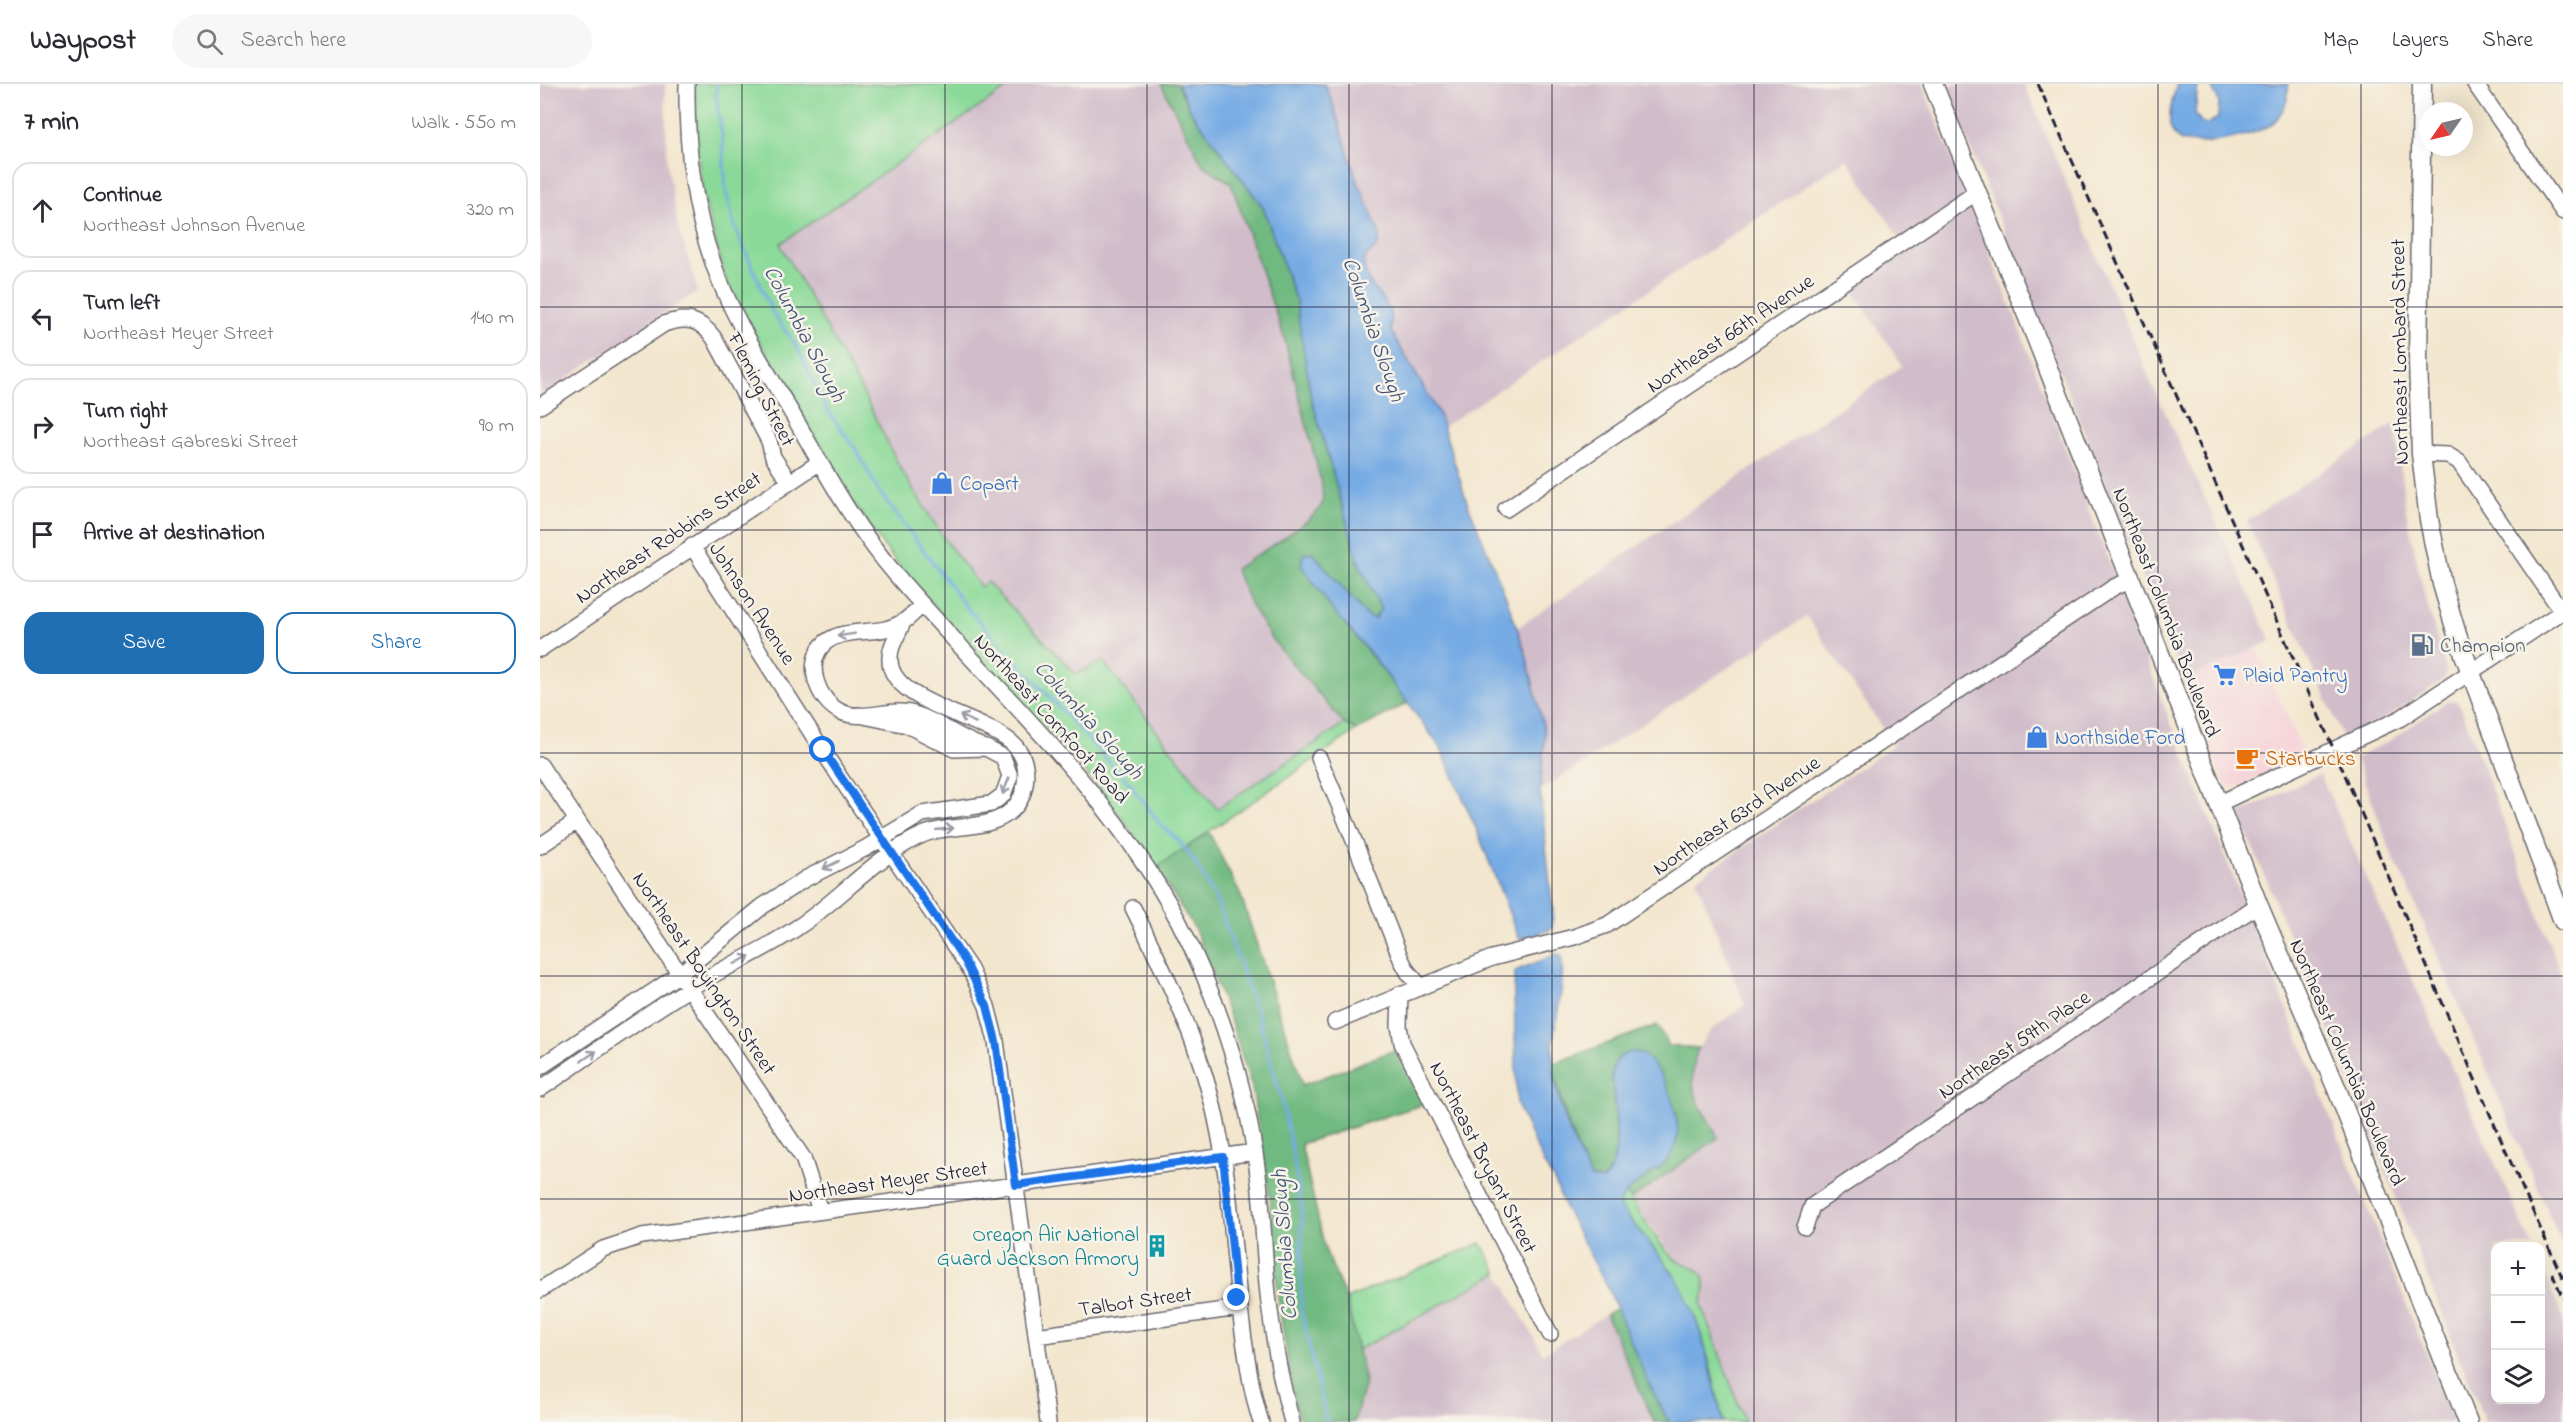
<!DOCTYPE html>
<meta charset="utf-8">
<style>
body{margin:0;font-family:"Indie Flower",sans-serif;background:#f7f7f7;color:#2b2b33}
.controls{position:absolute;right:18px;bottom:18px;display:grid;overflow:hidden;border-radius:12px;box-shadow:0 6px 24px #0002}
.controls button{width:54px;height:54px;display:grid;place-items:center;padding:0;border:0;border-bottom:2px solid #e1e1e2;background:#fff;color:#2b2b33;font:30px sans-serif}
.compass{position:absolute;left:1879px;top:18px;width:54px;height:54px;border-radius:50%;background:#fff;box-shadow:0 6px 24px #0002;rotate:236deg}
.stop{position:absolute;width:18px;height:18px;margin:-14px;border:4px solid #1a73e8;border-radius:50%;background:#fff}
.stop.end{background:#1a73e8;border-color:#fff;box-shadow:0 2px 6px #0008}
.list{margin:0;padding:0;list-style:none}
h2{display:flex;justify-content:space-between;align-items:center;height:78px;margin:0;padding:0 24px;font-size:26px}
h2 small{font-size:20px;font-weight:400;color:#7c7c81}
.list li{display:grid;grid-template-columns:39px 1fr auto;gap:18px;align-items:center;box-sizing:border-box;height:96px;margin:0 12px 12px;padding:0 12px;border:2px solid #e1e1e2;border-radius:18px}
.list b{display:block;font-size:22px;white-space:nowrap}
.list p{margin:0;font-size:20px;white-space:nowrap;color:#7c7c81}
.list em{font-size:20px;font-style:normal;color:#7c7c81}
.actions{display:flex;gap:12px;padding:18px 24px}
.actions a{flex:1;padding:14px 0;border:2px solid #1f6fb2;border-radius:18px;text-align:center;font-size:21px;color:#1f6fb2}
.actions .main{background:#1f6fb2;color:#fff}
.icon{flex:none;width:33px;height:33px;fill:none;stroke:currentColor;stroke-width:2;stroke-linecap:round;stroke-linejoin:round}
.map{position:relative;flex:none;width:2023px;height:1338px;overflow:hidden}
header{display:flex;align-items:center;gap:36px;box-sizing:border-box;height:84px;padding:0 30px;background:#fff;border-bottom:2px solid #e1e1e2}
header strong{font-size:28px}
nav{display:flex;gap:33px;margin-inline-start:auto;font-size:21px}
.search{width:420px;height:54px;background:#f7f7f7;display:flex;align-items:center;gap:15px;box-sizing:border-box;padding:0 21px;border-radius:33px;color:#7c7c81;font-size:22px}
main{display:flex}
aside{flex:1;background:#fff}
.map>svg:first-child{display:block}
.built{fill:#f6cfd8}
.industrial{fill:#d1bdca}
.green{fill:#8ad998;stroke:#567e6a;stroke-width:1.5}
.forest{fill:#6fb980;stroke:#486e5e;stroke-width:1.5}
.water{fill:#76abe4;stroke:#4c6690;stroke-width:1.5}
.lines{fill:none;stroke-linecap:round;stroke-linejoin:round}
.stream{stroke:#76abe4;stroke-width:3}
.minor-casing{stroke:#6b676e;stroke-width:18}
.major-casing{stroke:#6b676e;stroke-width:21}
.minor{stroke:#fff;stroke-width:15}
.major{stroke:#fff;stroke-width:18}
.rail{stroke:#22223b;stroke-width:3;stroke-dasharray:9 4.5;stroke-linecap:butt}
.oneway{stroke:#9c9ca7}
.route{stroke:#1a73e8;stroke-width:8}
.grid{fill:none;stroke:#22223b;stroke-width:1.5;stroke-opacity:0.55}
.labels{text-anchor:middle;stroke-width:5;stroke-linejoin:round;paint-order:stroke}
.street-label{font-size:21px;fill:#22223b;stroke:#f7f3e8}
.shop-label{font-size:21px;fill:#366cbe;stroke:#f7f3e8;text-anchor:start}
.service-label{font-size:21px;fill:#4e5e75;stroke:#f7f3e8;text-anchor:start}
.food-label{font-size:21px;fill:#c56008;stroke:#f7f3e8;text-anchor:start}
.culture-label{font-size:21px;fill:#0d838f;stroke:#f7f3e8;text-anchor:end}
.water-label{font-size:22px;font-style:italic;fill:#3f5276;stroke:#f7f3e8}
</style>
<header>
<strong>Waypost</strong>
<div class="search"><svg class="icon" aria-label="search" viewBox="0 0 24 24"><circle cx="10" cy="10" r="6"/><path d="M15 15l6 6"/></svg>Search here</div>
<nav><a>Map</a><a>Layers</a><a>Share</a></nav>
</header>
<main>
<aside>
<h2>7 min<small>Walk · 550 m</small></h2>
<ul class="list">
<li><svg class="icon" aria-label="ahead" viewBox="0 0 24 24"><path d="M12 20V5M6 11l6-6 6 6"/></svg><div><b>Continue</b><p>Northeast Johnson Avenue</p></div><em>320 m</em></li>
<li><svg class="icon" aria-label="left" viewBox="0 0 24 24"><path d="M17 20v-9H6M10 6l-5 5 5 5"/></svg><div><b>Turn left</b><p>Northeast Meyer Street</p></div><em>140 m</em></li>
<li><svg class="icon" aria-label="right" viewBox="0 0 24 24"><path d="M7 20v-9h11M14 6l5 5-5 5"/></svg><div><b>Turn right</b><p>Northeast Gabreski Street</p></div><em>90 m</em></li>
<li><svg class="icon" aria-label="arrive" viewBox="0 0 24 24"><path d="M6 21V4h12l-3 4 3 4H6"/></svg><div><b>Arrive at destination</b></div></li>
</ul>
<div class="actions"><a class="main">Save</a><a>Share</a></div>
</aside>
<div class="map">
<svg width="2023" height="1338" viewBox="0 0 2023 1338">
<rect width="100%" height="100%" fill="#f7f3e8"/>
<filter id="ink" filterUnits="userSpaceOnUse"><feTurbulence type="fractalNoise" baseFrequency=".0167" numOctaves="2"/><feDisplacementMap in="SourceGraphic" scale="12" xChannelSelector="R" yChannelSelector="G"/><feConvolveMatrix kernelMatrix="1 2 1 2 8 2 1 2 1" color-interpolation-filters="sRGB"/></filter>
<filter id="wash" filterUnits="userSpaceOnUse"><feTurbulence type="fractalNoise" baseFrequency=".008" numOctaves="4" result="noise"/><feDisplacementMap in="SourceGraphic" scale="24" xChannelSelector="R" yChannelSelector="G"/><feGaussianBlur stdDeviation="1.35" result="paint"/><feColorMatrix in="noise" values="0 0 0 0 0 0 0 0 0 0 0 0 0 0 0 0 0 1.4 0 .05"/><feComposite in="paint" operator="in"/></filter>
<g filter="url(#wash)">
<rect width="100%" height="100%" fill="#f3e6ce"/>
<!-- built -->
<path class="built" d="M 1717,563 L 1765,672 L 1696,703 L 1690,703 L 1683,697 L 1644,596 Z"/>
<!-- industrial -->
<path class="industrial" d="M 0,0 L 125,0 L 127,80 L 138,142 L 158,207 L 0,312 Z
M 473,0 L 621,0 L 663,81 L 691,99 L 744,253 L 782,401 L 783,419 L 768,437 L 695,486 L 731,554 L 804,640 L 677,726 L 564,578 L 536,591 L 448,498 L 442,503 L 405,456 L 361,386 L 322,307 L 240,160 Z
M 784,0 L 1382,0 L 1477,238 L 1628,632 L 1914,1338 L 1205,1338 L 1161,1220 L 1166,1207 L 1143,1179 L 1135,1175 L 1091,1115 L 1178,1054 L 1152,1003 L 1151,985 L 1158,964 L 1171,946 L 1205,921 L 1156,795 L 1354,661 L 1267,532 L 1000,707 L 1003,681 L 986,570 L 977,544 L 1362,282 L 1311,204 L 1367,166 L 1307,75 L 903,343 L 899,329 L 850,245 L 854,234 L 851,226 L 833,205 L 824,183 L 824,175 L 838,161 L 791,14 Z
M 1405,0 L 1484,0 L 1610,296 L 1731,557 L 1644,596 Z
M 1855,339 L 1865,422 L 1883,506 L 1907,588 L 1904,595 L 1849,632 L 1803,653 L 1707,437 Z
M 1915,616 L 1920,621 L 2023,896 L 2023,1162 L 1866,799 L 1853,774 L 1816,674 L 1854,654 L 1906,618 Z
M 1780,690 L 1992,1162 L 1956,1162 L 1956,1316 L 2000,1316 L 2001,1182 L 2023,1233 L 2023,1338 L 1945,1338 L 1804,982 L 1699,730 Z
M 958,1189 L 1003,1270 L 1066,1230 L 1114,1338 L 815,1338 L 825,1298 L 818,1266 Z"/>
<!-- green -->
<path class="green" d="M 155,0 L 473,0 L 240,160 L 322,307 L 361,386 L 405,456 L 441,503 L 447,498 L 536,590 L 563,577 L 677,725 L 804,640 L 817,646 L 616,784 L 587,741 L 555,699 L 373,499 L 340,457 L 315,421 L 214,249 L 185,193 L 164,115 L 156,61 Z
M 1086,1108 C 1096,1123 1122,1167 1136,1176 C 1146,1182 1157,1181 1163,1193 C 1167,1203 1165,1210 1161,1220 L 1205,1338 L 1183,1338 C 1173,1292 1163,1243 1141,1202 C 1125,1173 1098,1149 1079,1121 Z
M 941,1159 L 958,1189 L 818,1266 L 806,1215 Z"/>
<!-- forest -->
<path class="forest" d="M 621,0 L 637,0 L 652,29 L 723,123 L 756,217 L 771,313 L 819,480 L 841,525 L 833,536 L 825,530 L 772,468 L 761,481 C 794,529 833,572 868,619 L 817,646 L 804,640 L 731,554 L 712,523 L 695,485 C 712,474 777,436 782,420 C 784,415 782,407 782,401 L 744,253 L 691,99 L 663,81 Z
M 669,748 L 701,812 L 763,1001 L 855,966 L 884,1020 L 761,1060 L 785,1165 L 806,1215 L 825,1298 L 814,1338 L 760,1338 L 754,1317 L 738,1215 L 730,1117 L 712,1003 L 689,932 L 655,845 L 616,784 Z
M 1117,941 L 1129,962 L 1158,964 C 1144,1007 1159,1017 1178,1054 L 1091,1115 L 1086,1108 L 1098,1098 L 1072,990 C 1073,1020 1086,1075 1062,1096 L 1051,1094 C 1031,1056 1022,1021 1012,980 Z
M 1077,1224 L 1109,1300 L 1129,1338 L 1114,1338 L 1066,1230 Z"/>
<!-- water -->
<path class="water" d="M 638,0 L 784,0 L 791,14 L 816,93 L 840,150 L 838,161 L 824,175 C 822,208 859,216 850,245 L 899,330 L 927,418 L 966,513 L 986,570 L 1005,650 L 1000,707 L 1013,828 L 1012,844 C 1005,848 987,855 979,854 L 938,749 L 901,664 L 834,574 L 791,524 L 761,481 L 763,470 L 772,468 L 825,530 L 834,535 L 841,525 L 819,480 L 771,313 L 756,217 L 723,123 L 652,29 Z
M 1637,0 L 1658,0 L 1655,30 L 1662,39 L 1667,40 L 1678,34 L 1679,18 L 1670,0 L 1748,0 C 1749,14 1745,27 1734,38 C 1722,51 1650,67 1637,54 C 1623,42 1633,14 1637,0 Z
M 1017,870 L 1021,872 C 1025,899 1018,923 1014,949 C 1008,999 1028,1051 1051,1094 L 1063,1096 C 1086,1075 1073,1020 1072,990 C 1074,972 1091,960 1107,974 C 1127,992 1144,1037 1135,1063 C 1126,1090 1089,1095 1079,1121 C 1098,1149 1125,1173 1141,1202 C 1163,1244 1172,1292 1183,1338 L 1129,1338 L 1109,1300 L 1068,1204 L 1025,1124 L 1015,1098 L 1004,1080 L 977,1020 L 974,909 L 975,887 Z"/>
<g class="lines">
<!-- stream -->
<path class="stream" d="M 177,0 L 176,12 L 182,51 L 186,107 L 195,143 L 232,228 L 257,263 L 286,324 L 317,367 L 338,406 L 428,525 L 590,700 L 620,740 L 640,758 L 655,778 L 677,817 L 718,931 L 740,1009 L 754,1076 L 762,1127 L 761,1226 L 787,1338"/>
</g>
</g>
<g filter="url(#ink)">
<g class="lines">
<!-- minor casing -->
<g class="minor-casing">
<path id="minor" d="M 147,0 C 146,72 155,141 184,207 C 204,253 233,296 258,340 C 288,393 317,446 357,492 C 454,605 569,705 639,838 C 681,920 708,1007 719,1098 C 724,1138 724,1179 729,1219 C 734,1259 741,1299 752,1338
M 1935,0 L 2023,128
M 0,322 L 124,240 C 146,232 160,235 174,254 L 229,357 L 233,373 L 249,397
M 1881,370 L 1908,371 L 1919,378 L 2023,529
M 966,425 L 1437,108
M 152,462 L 301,695 L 430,885 L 447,922 L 456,957 L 508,1338
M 382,521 C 375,527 369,535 361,539 C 338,553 307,542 286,558 C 263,577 277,617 301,628 C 324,638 351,623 374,630 C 394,635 418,654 441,662
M 0,565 L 280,378
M 779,674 L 809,744 L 861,875 L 868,888 L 881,903
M 0,681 L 263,1074 L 280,1127
M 1678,720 L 1861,634 L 2023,527
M 0,762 L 37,737
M 593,824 C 629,896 664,969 679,1049 C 693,1119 694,1192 705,1262 C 709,1288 713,1314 721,1338
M 860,910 L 859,942 L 862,959 L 1010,1250
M 795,938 L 952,874 L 1034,853 L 1067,841 L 1574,503 L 1590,496
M 0,983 L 141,889 L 223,822 L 265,795 L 326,764 L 382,730 L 451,720 L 463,711 L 470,692 L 463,673 L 446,664 L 414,665 L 367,641 L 319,631
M 0,1005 C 51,971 102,933 155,901 C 189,881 225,866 258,843 C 299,816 333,775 378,753 C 406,738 448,749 472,726 C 488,711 491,680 476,663 C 450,633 350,620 350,576 C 349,562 358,552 363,538
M 1265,1143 L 1272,1122 L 1718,821
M 0,1206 L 63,1165 L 102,1152 L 715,1068
M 496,1252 L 699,1224"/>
</g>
<!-- major casing -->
<g class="major-casing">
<path id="major" d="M 1393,0 L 1491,241 L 1718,820 L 1796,1003 L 1928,1338
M 1882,0 L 1878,276 L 1881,370 L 1889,436 L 1902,500 L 1918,554 L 2023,837"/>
</g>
<!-- minor -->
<use href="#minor" class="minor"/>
<!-- major -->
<use href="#major" class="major"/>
<!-- rail -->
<path class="rail" d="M 1498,0 L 1802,684 L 1964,1063 L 2023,1195
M 2012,1189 L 2023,1214"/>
</g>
<!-- one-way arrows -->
<defs><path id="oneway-shaft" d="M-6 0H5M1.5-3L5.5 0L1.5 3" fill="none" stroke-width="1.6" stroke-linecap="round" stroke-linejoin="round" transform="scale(1.5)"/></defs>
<g class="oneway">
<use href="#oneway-shaft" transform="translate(306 551) rotate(171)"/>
<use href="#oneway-shaft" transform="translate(428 635) rotate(-154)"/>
<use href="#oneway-shaft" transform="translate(466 702) rotate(112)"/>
<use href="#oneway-shaft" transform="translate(405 745) rotate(-6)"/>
<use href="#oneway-shaft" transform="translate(291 781) rotate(153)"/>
<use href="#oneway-shaft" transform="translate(202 876) rotate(-28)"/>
<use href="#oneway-shaft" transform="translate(49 972) rotate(-34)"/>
</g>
</g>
<g class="lines" filter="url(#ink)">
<!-- route -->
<path class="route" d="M 283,666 L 425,877 L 447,922 L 456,957 L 476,1101 L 683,1073 L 697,1214"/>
</g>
<!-- grid -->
<path class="grid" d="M 202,0 L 202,1338M 405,0 L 405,1338M 607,0 L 607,1338M 809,0 L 809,1338M 1012,0 L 1012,1338M 1214,0 L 1214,1338M 1416,0 L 1416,1338M 1618,0 L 1618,1338M 1821,0 L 1821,1338M 0,223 L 2023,223M 0,446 L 2023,446M 0,669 L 2023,669M 0,892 L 2023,892M 0,1115 L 2023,1115"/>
<!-- icons -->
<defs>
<g id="shop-bare" transform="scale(1.8)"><path d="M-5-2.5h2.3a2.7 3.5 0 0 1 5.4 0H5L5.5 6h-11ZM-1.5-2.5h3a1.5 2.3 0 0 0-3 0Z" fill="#3f7fe0" stroke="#f7f3e8" stroke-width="2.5" paint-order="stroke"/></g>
<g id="fuel-bare" transform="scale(1.8)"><path d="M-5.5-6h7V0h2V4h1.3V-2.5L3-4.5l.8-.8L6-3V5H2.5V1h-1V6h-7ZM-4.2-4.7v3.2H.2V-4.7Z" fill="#5c6f8a" stroke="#f7f3e8" stroke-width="2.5" paint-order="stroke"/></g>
<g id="supermarket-bare" transform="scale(1.8)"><path d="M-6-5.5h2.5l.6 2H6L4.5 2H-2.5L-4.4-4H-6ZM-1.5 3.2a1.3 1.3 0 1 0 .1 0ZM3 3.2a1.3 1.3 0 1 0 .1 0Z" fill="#3f7fe0" stroke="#f7f3e8" stroke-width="2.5" paint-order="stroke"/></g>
<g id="cafe-bare" transform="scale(1.8)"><path d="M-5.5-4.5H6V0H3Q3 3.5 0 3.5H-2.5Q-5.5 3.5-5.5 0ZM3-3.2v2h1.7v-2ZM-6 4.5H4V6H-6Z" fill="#e8710a" stroke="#f7f3e8" stroke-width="2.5" paint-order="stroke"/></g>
<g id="building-bare" transform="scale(1.8)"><path d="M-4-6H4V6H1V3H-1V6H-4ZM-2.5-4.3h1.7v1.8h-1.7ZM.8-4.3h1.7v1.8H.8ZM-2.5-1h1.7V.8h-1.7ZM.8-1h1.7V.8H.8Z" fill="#0f9aa8" stroke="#f7f3e8" stroke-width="2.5" paint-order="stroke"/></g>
</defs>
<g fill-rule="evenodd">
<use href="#shop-bare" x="402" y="399"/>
<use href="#fuel-bare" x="1882" y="561"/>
<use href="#supermarket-bare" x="1685" y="591"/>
<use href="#shop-bare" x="1497" y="653"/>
<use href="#cafe-bare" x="1707" y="674"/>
<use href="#building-bare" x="617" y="1162"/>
</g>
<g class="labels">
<!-- street labels -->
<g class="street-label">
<text transform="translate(1190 249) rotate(-34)" y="7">Northeast 66th Avenue</text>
<text transform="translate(1859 268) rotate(-91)" y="7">Northeast Lombard Street</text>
<text transform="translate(222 305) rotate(63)" y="7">Fleming Street</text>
<text transform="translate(128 453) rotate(-34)" y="7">Northeast Robbins Street</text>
<text transform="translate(213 519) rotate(57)" y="7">Johnson Avenue</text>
<text transform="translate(1627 528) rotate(69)" y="7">Northeast Columbia Boulevard</text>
<text transform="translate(512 634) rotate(48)" y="7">Northeast Cornfoot Road</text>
<text transform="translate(1196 731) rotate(-34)" y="7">Northeast 63rd Avenue</text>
<text transform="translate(165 889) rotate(56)" y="7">Northeast Boyington Street</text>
<text transform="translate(1474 960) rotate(-34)" y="7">Northeast 59th Place</text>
<text transform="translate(1808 978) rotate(67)" y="7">Northeast Columbia Boulevard</text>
<text transform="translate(944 1073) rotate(63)" y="7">Northeast Bryant Street</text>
<text transform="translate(348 1097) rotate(-8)" y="7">Northeast Meyer Street</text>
<text transform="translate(595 1217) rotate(-8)" y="7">Talbot Street</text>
</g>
<!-- shop labels -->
<g class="shop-label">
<text x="420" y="406">Copart</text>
<text x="1703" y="598">Plaid Pantry</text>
<text x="1515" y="660">Northside Ford</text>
</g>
<!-- service labels -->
<g class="service-label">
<text x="1900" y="568">Champion</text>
</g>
<!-- food labels -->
<g class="food-label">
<text x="1725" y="681">Starbucks</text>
</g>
<!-- culture labels -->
<g class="culture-label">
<text x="599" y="1157">Oregon Air National<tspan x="599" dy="24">Guard Jackson Armory</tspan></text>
</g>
<!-- water labels -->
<g class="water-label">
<text transform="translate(835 245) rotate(71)" y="8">Columbia Slough</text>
<text transform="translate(266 249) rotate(62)" y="8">Columbia Slough</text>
<text transform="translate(550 635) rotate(48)" y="8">Columbia Slough</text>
<text transform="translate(743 1161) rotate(-94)" y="8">Columbia Slough</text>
</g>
</g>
</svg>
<div class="controls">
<button>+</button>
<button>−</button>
<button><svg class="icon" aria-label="layers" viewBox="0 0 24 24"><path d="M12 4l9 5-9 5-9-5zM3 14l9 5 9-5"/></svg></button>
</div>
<svg class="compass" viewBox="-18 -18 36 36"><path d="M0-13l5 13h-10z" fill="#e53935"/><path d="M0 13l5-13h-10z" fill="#7c7c81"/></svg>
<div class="stop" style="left:283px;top:666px"></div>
<div class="stop end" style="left:697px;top:1214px"></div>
</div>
</main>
